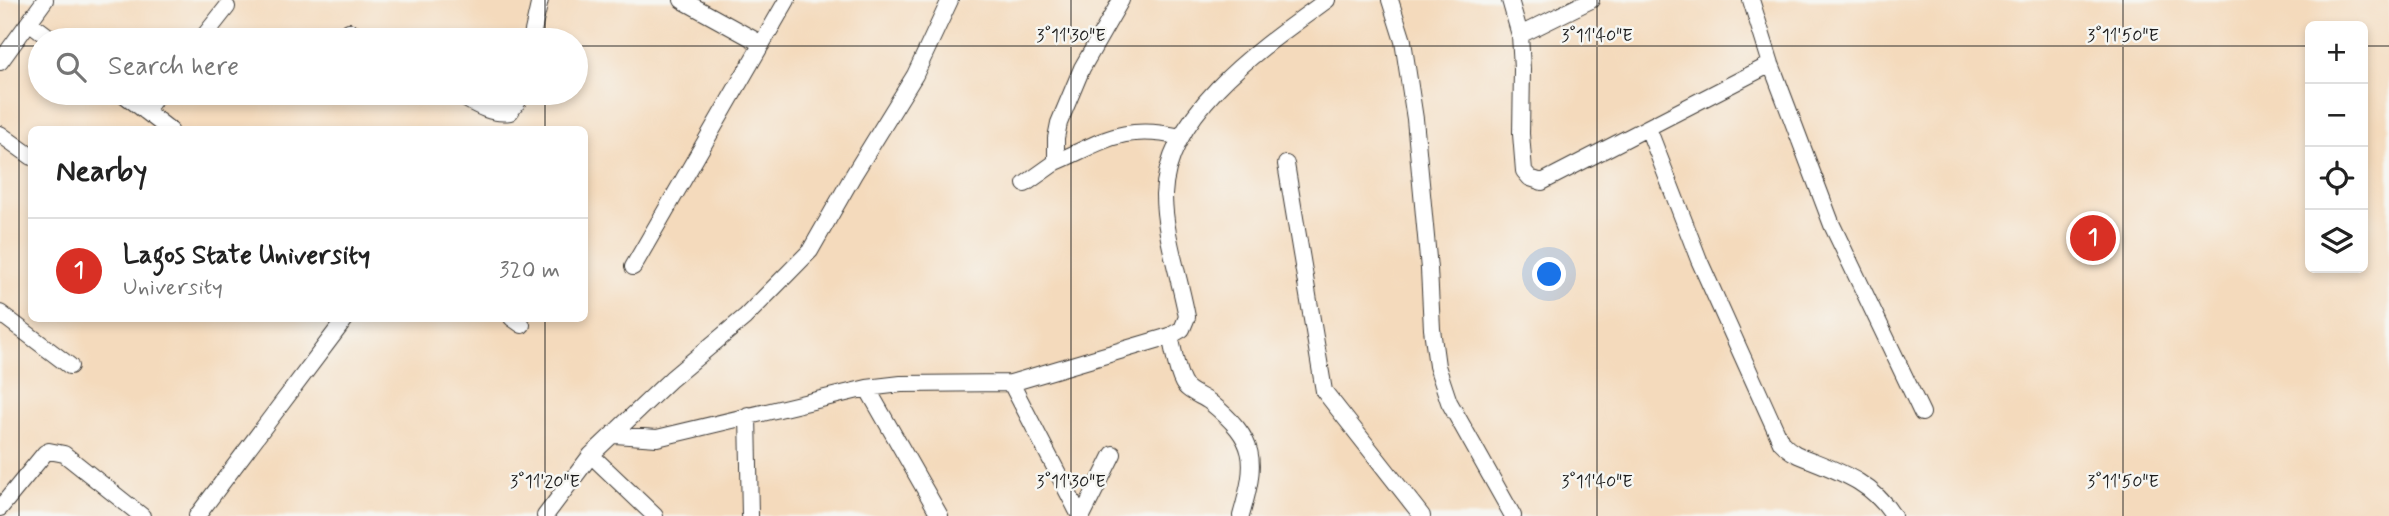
<!DOCTYPE html>
<meta charset="utf-8">
<style>
body{margin:0;font-family:Mynerve,sans-serif;background:#f6f6f6;color:#222}
.controls{position:absolute;right:21px;top:21px;display:grid;overflow:hidden;border-radius:10px;box-shadow:0 4px 10px #0003}
.controls button{width:63px;height:63px;display:grid;place-items:center;padding:0;border:0;border-bottom:2px solid #e0e0e0;background:#fff;color:#222;font:35px sans-serif}
.you{position:absolute;left:1550px;top:275px;width:24px;height:24px;margin:-18px;border:5px solid #fff;border-radius:50%;background:#1a73e8;box-shadow:0 0 0 10px #1a73e833}
.badge{display:grid;place-items:center;width:46px;height:46px;border-radius:50%;background:#d93025;color:#fff;font-size:23px;font-weight:700}
.pin{position:absolute;translate:-50% -50%;border:4px solid #fff;box-shadow:0 2px 7px #0006}
.list{margin:0;padding:0;list-style:none}
h2{display:flex;justify-content:space-between;align-items:center;height:91px;margin:0;padding:0 28px;font-size:30px}
h2 small{font-size:23px;font-weight:400;color:#767676}
.list li{display:grid;grid-template-columns:46px 1fr auto;gap:21px;align-items:center;box-sizing:border-box;height:105px;padding:0 28px;border-top:2px solid #e0e0e0}
.list b{display:block;font-size:26px;white-space:nowrap}
.list p{margin:0;font-size:23px;white-space:nowrap;color:#767676}
.list em{font-size:23px;font-style:normal;color:#767676}
.icon{flex:none;width:38px;height:38px;fill:none;stroke:currentColor;stroke-width:2;stroke-linecap:round;stroke-linejoin:round}
.map{position:relative;flex:none;width:2389px;height:516px;overflow:hidden}
.search{position:absolute;background:#fff;box-shadow:0 4px 10px #0003;left:28px;top:28px;width:560px;height:77px;display:flex;align-items:center;gap:18px;box-sizing:border-box;padding:0 24px;border-radius:38px;color:#767676;font-size:26px}
.panel{position:absolute;background:#fff;box-shadow:0 4px 10px #0003;left:28px;top:126px;width:560px;height:196px;border-radius:10px}
.map>svg:first-child{display:block}
.lines{fill:none;stroke-linecap:round;stroke-linejoin:round}
.minor-casing{stroke:#3c3834;stroke-width:18}
.minor{stroke:#fff;stroke-width:16}
.ticks{fill:none;stroke:#1c1c1c;stroke-width:2;stroke-opacity:0.45}
.ticks-label{font-size:18px;text-anchor:middle;fill:#1c1c1c;stroke:#f6f6f2;stroke-width:5;stroke-linejoin:round;paint-order:stroke}
</style>
<div class="map">
<svg width="2389" height="516" viewBox="0 0 2389 516">
<rect width="100%" height="100%" fill="#f6f6f2"/>
<filter id="ink" filterUnits="userSpaceOnUse"><feTurbulence type="fractalNoise" baseFrequency=".0143" numOctaves="2"/><feDisplacementMap in="SourceGraphic" scale="14" xChannelSelector="R" yChannelSelector="G"/><feConvolveMatrix kernelMatrix="1 2 1 2 8 2 1 2 1" color-interpolation-filters="sRGB"/></filter>
<filter id="wash" filterUnits="userSpaceOnUse"><feTurbulence type="fractalNoise" baseFrequency=".00686" numOctaves="4" result="noise"/><feDisplacementMap in="SourceGraphic" scale="28" xChannelSelector="R" yChannelSelector="G"/><feGaussianBlur stdDeviation="1.57" result="paint"/><feColorMatrix in="noise" values="0 0 0 0 0 0 0 0 0 0 0 0 0 0 0 0 0 1.4 0 .05"/><feComposite in="paint" operator="in"/></filter>
<g filter="url(#wash)">
<rect width="100%" height="100%" fill="#f4dabc"/>
</g>
<g filter="url(#ink)">
<g class="lines">
<!-- minor casing -->
<g class="minor-casing">
<path id="minor" d="M 682,0 L 762,44
M 1390,0 L 1403,41 L 1415,119 L 1429,269 L 1432,329 L 1437,366 L 1449,402 L 1513,516
M 1510,0 L 1520,35 L 1522,69 L 1521,134 L 1524,171 L 1530,178 L 1542,182 L 1771,64
M 1751,0 L 1771,64 L 1832,225 L 1922,413
M 29,22 L 53,40
M 349,31 L 365,40
M 1520,35 L 1591,0
M 201,40 L 227,7
M 531,40 L 540,0
M 0,62 L 45,0
M 122,93 L 170,130
M 455,93 C 473,103 489,115 510,112 L 518,101 L 520,93
M 145,111 L 159,93
M 1648,128 L 1699,260 L 1781,442 C 1791,453 1799,456 1813,461 C 1846,474 1874,485 1893,516
M 0,134 L 32,157
M 1056,162 C 1106,140 1124,124 1181,137
M 1286,164 L 1324,391 L 1422,516
M 1025,184 L 1056,162 L 1056,138 L 1059,123 L 1082,68 L 1121,0
M 633,267 L 787,0
M 0,313 L 70,366
M 512,318 L 522,325
M 1170,336 C 1174,351 1176,370 1183,383 C 1188,392 1202,396 1210,402 C 1258,441 1257,460 1241,516
M 1011,383 L 1080,516
M 867,388 L 940,516
M 748,415 L 750,516
M 615,435 L 657,438 L 867,388 L 901,384 L 1011,383 L 1170,336 L 1182,329 L 1187,317 C 1180,278 1164,234 1164,195 C 1167,110 1265,45 1327,0
M 591,455 L 655,516
M 0,508 L 45,453 L 49,451 L 64,454 L 142,516
M 197,516 L 346,318
M 545,516 L 591,455 L 671,379 L 745,317 L 810,251 L 854,174 L 915,75 L 950,0
M 1082,516 L 1113,454"/>
</g>
<!-- minor -->
<use href="#minor" class="minor"/>
</g>
</g>
<!-- ticks -->
<path class="ticks" d="M 19,0 L 19,516M 545,0 L 545,40M 1071,0 L 1071,516M 1597,0 L 1597,516M 2123,0 L 2123,516M 0,46 L 40,46M 576,46 L 2310,46M 2363,46 L 2389,46M 545,93 L 545,130M 545,318 L 545,516"/>
<g class="ticks-label">
<text x="1071" y="41">3°11'30"E</text>
<text x="1597" y="41">3°11'40"E</text>
<text x="2123" y="41">3°11'50"E</text>
<text x="545" y="487">3°11'20"E</text>
<text x="1071" y="487">3°11'30"E</text>
<text x="1597" y="487">3°11'40"E</text>
<text x="2123" y="487">3°11'50"E</text>
</g>
</svg>
<div class="controls">
<button>+</button>
<button>−</button>
<button><svg class="icon" aria-label="locate" viewBox="0 0 24 24"><circle cx="12" cy="12" r="6"/><path d="M12 2v4M12 18v4M2 12h4M18 12h4"/></svg></button>
<button><svg class="icon" aria-label="layers" viewBox="0 0 24 24"><path d="M12 4l9 5-9 5-9-5zM3 14l9 5 9-5"/></svg></button>
</div>
<div class="you"></div>
<div class="pin badge" style="left:2093px;top:238px">1</div>
<div class="search"><svg class="icon" aria-label="search" viewBox="0 0 24 24"><circle cx="10" cy="10" r="6"/><path d="M15 15l6 6"/></svg>Search here</div>
<section class="panel">
<h2>Nearby<small></small></h2>
<ul class="list">
<li><span class="badge">1</span><div><b>Lagos State University</b><p>University</p></div><em>320 m</em></li>
</ul>
</section>
</div>
